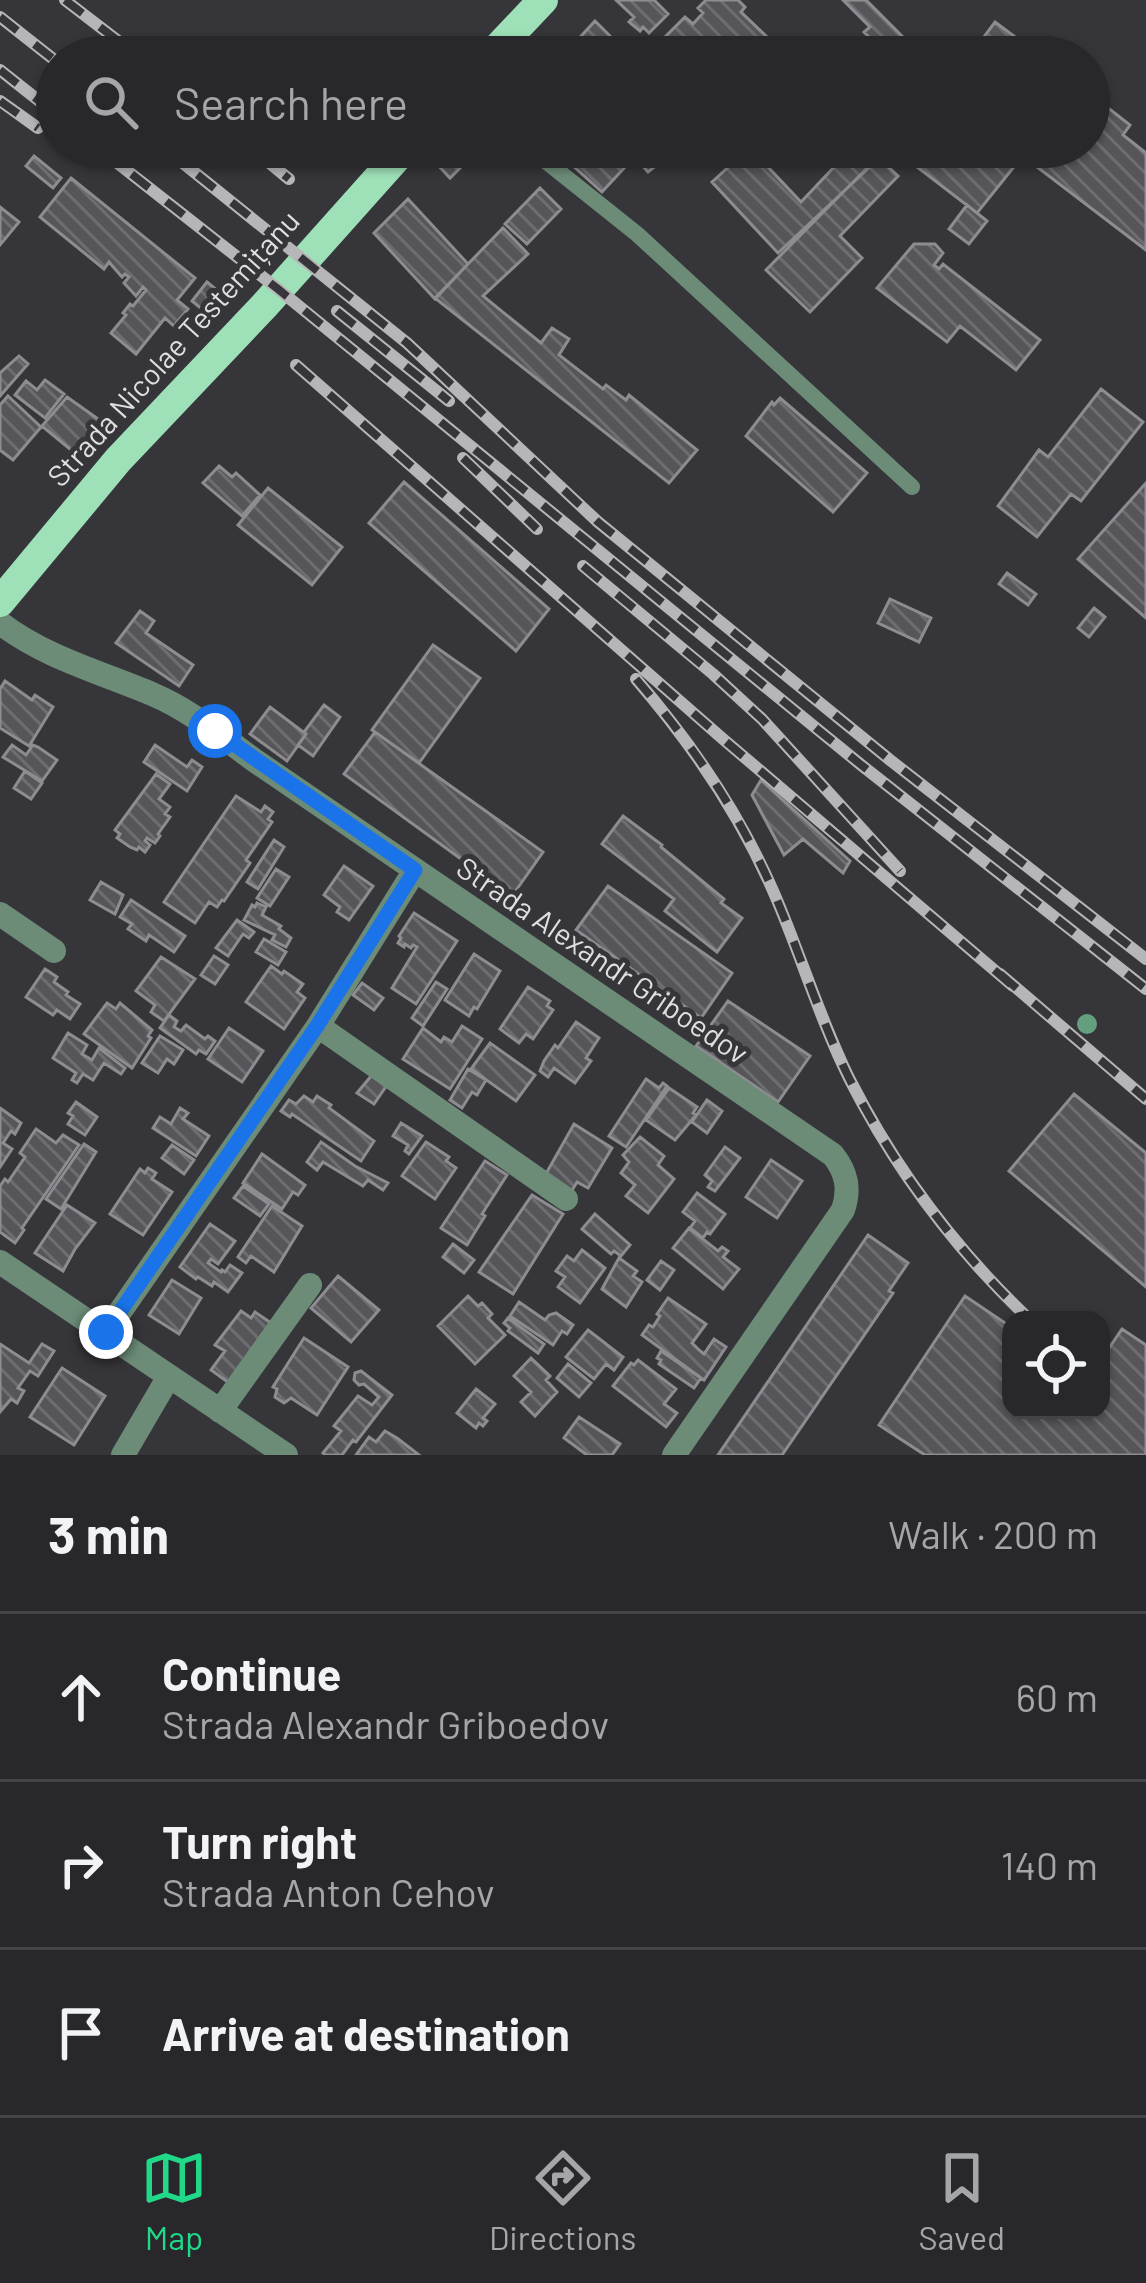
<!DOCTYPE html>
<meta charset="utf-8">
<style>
body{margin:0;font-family:Barlow,sans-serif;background:#303034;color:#f1f3f6}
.controls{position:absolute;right:36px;bottom:36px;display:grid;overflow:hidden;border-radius:24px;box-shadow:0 3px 9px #0004}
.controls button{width:108px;height:108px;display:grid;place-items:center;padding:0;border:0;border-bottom:3px solid #444448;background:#28282c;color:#f1f3f6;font:60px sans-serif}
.stop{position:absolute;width:36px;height:36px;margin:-27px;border:9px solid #1a73e8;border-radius:50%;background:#fff}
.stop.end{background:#1a73e8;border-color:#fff;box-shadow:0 3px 12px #0008}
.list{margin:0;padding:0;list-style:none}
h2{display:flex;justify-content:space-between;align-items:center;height:156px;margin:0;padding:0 48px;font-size:51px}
h2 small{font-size:39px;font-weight:400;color:#a5a6a9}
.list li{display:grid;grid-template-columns:78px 1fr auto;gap:36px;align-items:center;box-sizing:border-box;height:168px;padding:0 48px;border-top:3px solid #444448}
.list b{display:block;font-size:45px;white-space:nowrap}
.list p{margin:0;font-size:39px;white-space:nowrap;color:#a5a6a9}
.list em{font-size:39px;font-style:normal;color:#a5a6a9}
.icon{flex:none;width:66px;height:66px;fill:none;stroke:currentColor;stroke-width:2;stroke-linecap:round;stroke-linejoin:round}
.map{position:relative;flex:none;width:1146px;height:1455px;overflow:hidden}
.search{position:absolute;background:#28282c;box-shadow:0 3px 9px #0004;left:36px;right:36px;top:36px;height:132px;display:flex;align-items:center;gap:30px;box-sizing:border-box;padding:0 42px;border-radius:66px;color:#a5a6a9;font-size:45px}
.sheet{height:660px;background:#28282c}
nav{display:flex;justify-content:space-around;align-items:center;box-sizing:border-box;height:168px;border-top:3px solid #444448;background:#28282c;font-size:33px;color:#a5a6a9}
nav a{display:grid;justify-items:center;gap:6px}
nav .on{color:#20d887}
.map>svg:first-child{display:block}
.building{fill:url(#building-back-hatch);stroke:#8d8c91;stroke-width:3}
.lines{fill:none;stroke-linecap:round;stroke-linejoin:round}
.service{stroke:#6c8c78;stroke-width:16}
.minor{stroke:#6c8c78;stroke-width:24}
.primary{stroke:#9ee1b8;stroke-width:30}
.rail-casing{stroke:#b6b5b8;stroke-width:12}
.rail{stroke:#36363a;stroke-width:8;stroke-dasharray:22;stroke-linecap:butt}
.tree{fill:#64a07f}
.route{stroke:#1a73e8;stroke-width:15}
.labels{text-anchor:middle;stroke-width:10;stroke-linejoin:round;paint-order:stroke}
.street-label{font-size:30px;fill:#dfdee1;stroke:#36363a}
</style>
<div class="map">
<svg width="1146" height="1455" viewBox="0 0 1146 1455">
<defs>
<pattern id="building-back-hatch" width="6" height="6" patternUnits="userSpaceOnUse" patternTransform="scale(3)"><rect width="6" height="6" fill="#565559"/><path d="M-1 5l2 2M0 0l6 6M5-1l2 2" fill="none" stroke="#6e6d71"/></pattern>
</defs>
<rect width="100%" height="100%" fill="#36363a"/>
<!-- building -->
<path class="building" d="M 616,0 L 654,0 L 668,14 L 649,33 L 643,27 L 640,31 L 629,22 L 634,17 Z
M 706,0 L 738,0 L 745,7 L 741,12 L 767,37 L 747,57 L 740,51 L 737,57 L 684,57 L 664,38 L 685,17 L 693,24 L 703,13 L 698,8 Z
M 843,0 L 866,0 L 908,42 L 889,57 L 864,32 L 870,27 Z
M 595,21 L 621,47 L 618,49 L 622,53 L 626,48 L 634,57 L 562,57 Z
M 995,22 L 1042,57 L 969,57 Z
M 1089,93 L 1130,125 L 1123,135 L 1146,153 L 1146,250 L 1011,147 L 1089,147 Z
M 447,147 L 481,147 L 450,178 L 434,161 Z
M 552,147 L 611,147 L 607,151 L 625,167 L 602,192 Z
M 631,147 L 680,147 L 648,172 L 627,148 Z
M 729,147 L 739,147 L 747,155 L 750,152 L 763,166 L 765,164 L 801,202 L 853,147 L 891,147 L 778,253 L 712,182 L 735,161 L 726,151 Z
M 891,147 L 986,147 L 1013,168 L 977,213 Z
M 34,156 L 61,178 L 53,188 L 26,166 Z
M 878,157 L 898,176 L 840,236 L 862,258 L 810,312 L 766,270 Z
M 71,178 L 195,278 L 177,300 L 188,309 L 174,326 L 165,318 L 136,354 L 111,333 L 126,315 L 123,313 L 130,304 L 133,306 L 146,290 L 143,287 L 136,296 L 124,283 L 129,277 L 125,274 L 122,277 L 109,262 L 104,269 L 40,217 Z
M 540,188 L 561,209 L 527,244 L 505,224 Z
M 408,199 L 468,264 L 435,299 L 374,233 Z
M 967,205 L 987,221 L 969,244 L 949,229 Z
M 0,207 L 19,222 L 0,245 Z
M 503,228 L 528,254 L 483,296 L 541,343 L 552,328 L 569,339 L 559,355 L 603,389 L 606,385 L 626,400 L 629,395 L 697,450 L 669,483 L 435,298 Z
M 914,244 L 935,244 L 943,253 L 934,265 L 939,269 L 943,264 L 1040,340 L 1016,370 L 960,326 L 947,342 L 877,288 Z
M 207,282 L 225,297 L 209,315 L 192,301 Z
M 19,356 L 28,364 L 0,396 L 0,373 Z
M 45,380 L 64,394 L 45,418 L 15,395 L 26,381 L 37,390 Z
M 1101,389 L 1143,422 L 1081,501 L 1071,494 L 1037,537 L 998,506 L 1039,450 L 1048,457 Z
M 8,396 L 41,427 L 13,460 L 0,450 L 0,405 Z
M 67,397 L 101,421 L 76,454 L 42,426 Z
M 780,398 L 867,473 L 833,512 L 746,436 L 772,402 L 774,405 Z
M 219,466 L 232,477 L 236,473 L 260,495 L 242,516 L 203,483 Z
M 404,482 L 549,609 L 516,651 L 369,523 Z
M 1146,483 L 1146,618 L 1078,559 Z
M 268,488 L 342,547 L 312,585 L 238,525 Z
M 1007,573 L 1036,594 L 1028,605 L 999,584 Z
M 890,599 L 931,618 L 919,642 L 878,623 Z
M 1094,608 L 1105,617 L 1089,637 L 1078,628 Z
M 140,611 L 154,621 L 146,633 L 193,665 L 179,686 L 116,643 Z
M 433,645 L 480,678 L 419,763 L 372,730 Z
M 5,681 L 32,700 L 35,695 L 53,707 L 29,746 L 0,728 L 0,689 Z
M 324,705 L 340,717 L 313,756 L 298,745 L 306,734 L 304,732 Z
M 270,707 L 306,734 L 287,761 L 250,734 Z
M 375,732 L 543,852 L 512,896 L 344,774 Z
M 12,745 L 26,755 L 33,745 L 38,747 L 57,760 L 42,781 L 3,757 Z
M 155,745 L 187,767 L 192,760 L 202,767 L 187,791 L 144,762 Z
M 25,771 L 42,783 L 31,799 L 14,788 Z
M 156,774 L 170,784 L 159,799 L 170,807 L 165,814 L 170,817 L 158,834 L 160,836 L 155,843 L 147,838 L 145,841 L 150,845 L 145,852 L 139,847 L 137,850 L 130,847 L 117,838 L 120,834 L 115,830 Z
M 761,780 L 850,861 L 843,873 L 803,839 L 784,855 L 752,795 Z
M 236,796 L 261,812 L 265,806 L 273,812 L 268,819 L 272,822 L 246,860 L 250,863 L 224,901 L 222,900 L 217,907 L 209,902 L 195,923 L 164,902 Z
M 623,816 L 662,845 L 661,847 L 724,899 L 721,903 L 742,918 L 717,952 L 665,911 L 674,899 L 602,844 Z
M 274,840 L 284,847 L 258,889 L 247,882 Z
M 344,866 L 373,886 L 349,920 L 337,912 L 340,907 L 324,895 Z
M 276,869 L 289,877 L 270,906 L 257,898 Z
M 101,882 L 123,895 L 115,914 L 90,900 Z
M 608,886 L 732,973 L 701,1018 L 576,930 Z
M 131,900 L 185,936 L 174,952 L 149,935 L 146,941 L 128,929 L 132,924 L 120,917 Z
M 257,903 L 266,907 L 262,915 L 281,926 L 279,929 L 291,938 L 286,947 L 272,940 L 275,935 L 244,920 L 252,905 L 255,907 Z
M 414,913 L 457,941 L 416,1004 L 392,988 L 417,947 L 413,945 L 411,948 L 405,944 L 404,947 L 398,943 L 401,938 L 399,936 Z
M 237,920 L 254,932 L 249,938 L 243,934 L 228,956 L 216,948 Z
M 264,939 L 286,952 L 278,965 L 256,952 Z
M 474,954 L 500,971 L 477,1009 L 474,1007 L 469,1016 L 445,1000 Z
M 214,956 L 228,965 L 215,984 L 201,975 Z
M 161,957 L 195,979 L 164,1021 L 151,1012 L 155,1005 L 136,991 Z
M 271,966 L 282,974 L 284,971 L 303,984 L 297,992 L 305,998 L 284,1029 L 246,1002 Z
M 45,969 L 57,977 L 54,982 L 68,992 L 66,995 L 80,1004 L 70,1019 L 57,1010 L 53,1015 L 26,997 Z
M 436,982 L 447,989 L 423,1026 L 412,1018 Z
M 362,983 L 383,998 L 374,1010 L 353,995 Z
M 528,987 L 550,1001 L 547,1006 L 553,1010 L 533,1039 L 526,1034 L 519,1043 L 500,1029 Z
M 728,1001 L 810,1056 L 778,1102 L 696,1046 Z
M 107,1003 L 116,1009 L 120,1003 L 152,1030 L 148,1036 L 151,1038 L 132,1068 L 84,1034 Z
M 169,1015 L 177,1021 L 174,1027 L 181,1031 L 186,1025 L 205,1039 L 208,1036 L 215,1041 L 206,1054 L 199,1050 L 196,1054 L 160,1028 Z
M 576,1022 L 599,1038 L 586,1058 L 591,1061 L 575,1083 L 554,1068 L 548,1077 L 540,1071 L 544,1061 L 555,1045 L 558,1048 Z
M 462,1026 L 482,1039 L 450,1089 L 403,1059 L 423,1028 L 441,1042 L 444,1037 L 452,1042 Z
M 229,1028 L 263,1051 L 242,1082 L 208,1059 Z
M 68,1033 L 87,1045 L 82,1054 L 92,1060 L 99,1048 L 125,1068 L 121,1074 L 104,1063 L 93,1080 L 83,1074 L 77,1083 L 72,1080 L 76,1073 L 53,1058 Z
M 160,1036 L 183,1050 L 174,1064 L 167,1059 L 158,1073 L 142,1063 Z
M 490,1043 L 535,1075 L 516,1101 L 471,1069 Z
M 468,1069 L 486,1080 L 477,1095 L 472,1092 L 462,1108 L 450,1100 Z
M 372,1075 L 387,1085 L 374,1104 L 357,1093 Z
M 646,1079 L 659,1088 L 663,1083 L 667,1086 L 626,1147 L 609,1136 Z
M 669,1088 L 697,1107 L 693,1113 L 696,1115 L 675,1140 L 646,1120 Z
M 1074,1094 L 1146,1153 L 1146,1287 L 1009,1171 Z
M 304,1096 L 313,1102 L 317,1096 L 331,1105 L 329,1108 L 374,1141 L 361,1161 L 292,1114 L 290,1117 L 281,1111 L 289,1100 L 296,1104 Z
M 707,1100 L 722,1111 L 707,1133 L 692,1122 Z
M 76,1102 L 97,1117 L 85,1135 L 68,1124 L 73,1116 L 68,1113 Z
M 0,1108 L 21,1123 L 15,1134 L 11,1131 L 3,1143 L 12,1149 L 0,1167 Z
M 180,1108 L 188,1113 L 183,1119 L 209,1136 L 196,1156 L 153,1128 L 160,1117 L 171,1124 Z
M 401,1123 L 422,1136 L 409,1154 L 405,1151 L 408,1145 L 393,1136 Z
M 574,1124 L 612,1148 L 588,1188 L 577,1182 L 568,1197 L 543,1179 Z
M 36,1129 L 56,1143 L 63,1135 L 79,1145 L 22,1228 L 24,1230 L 15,1243 L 0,1232 L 0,1186 L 5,1179 L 8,1182 L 25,1157 L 20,1153 Z
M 640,1137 L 664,1156 L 658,1165 L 674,1179 L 648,1213 L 626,1196 L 635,1185 L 621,1173 L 629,1162 L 623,1155 Z
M 321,1142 L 355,1166 L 388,1183 L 383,1190 L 368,1180 L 363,1186 L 323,1162 L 317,1170 L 307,1162 Z
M 426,1142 L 449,1157 L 446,1161 L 456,1168 L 435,1199 L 402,1176 Z
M 84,1144 L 96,1152 L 61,1209 L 46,1199 Z
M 172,1145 L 194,1160 L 184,1174 L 162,1158 Z
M 725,1147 L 740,1158 L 715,1191 L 708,1187 L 712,1181 L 705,1175 Z
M 262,1154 L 305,1185 L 298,1195 L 293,1192 L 282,1209 L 243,1183 Z
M 771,1160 L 802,1181 L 777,1218 L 746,1197 Z
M 485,1161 L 507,1175 L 482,1214 L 485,1216 L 467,1245 L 441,1228 Z
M 148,1168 L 156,1173 L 152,1179 L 172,1192 L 143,1235 L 110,1214 L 140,1169 L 145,1173 Z
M 243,1186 L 269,1204 L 260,1216 L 234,1198 Z
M 697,1193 L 725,1214 L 710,1234 L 707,1232 L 703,1238 L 690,1228 L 695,1221 L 683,1212 Z
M 532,1195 L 563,1214 L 513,1294 L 479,1272 Z
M 67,1205 L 95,1223 L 75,1249 L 63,1271 L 35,1253 Z
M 272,1206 L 302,1226 L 274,1272 L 251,1256 L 246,1263 L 238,1257 Z
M 595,1214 L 630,1245 L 621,1256 L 614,1251 L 611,1254 L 582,1229 Z
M 210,1224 L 235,1241 L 218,1264 L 211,1259 L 208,1263 L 221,1272 L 222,1270 L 225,1272 L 230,1265 L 242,1273 L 228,1292 L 214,1282 L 212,1286 L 198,1277 L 196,1279 L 180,1267 Z
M 689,1228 L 718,1251 L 722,1247 L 728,1251 L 723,1257 L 739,1269 L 723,1289 L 673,1248 Z
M 868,1235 L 908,1263 L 889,1291 L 893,1293 L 782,1455 L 718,1455 Z
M 453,1244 L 474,1260 L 464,1273 L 443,1257 Z
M 582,1250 L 605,1268 L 580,1303 L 558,1287 L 565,1277 L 556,1271 L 567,1256 L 574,1261 Z
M 619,1258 L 637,1271 L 633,1276 L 642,1282 L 626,1307 L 602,1289 Z
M 661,1261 L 674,1270 L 660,1290 L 647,1280 Z
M 338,1276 L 379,1310 L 351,1342 L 311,1308 Z
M 172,1280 L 201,1298 L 179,1334 L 149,1315 Z
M 468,1296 L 478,1306 L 482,1303 L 492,1314 L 488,1318 L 505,1335 L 475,1364 L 438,1326 Z
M 965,1296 L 1011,1327 L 1011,1410 L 1101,1410 L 1101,1360 L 1122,1329 L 1146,1345 L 1146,1455 L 925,1455 L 879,1425 Z
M 668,1298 L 706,1324 L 692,1343 L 699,1350 L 704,1354 L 714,1339 L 726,1347 L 704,1380 L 642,1335 L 649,1325 L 653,1327 L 660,1316 L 657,1314 Z
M 519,1302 L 545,1320 L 549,1315 L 556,1313 L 573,1325 L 567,1334 L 562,1331 L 553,1345 L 510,1316 Z
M 241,1311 L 251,1318 L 255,1312 L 271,1323 L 232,1385 L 211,1370 L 225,1351 L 215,1345 Z
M 508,1318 L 544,1344 L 538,1353 L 508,1331 L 510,1328 L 504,1323 Z
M 588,1330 L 623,1357 L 614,1370 L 606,1364 L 594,1379 L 566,1357 Z
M 304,1338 L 348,1367 L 317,1415 L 291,1398 L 284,1403 L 275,1397 L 277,1389 L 273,1387 Z
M 0,1344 L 29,1363 L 42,1344 L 54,1351 L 38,1376 L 30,1371 L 18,1388 L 24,1391 L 17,1403 L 11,1399 L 0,1412 Z
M 661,1351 L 701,1378 L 694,1388 L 659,1364 L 661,1360 L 657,1358 Z
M 531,1358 L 550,1376 L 546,1380 L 557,1392 L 535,1416 L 521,1402 L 531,1392 L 514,1376 Z
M 638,1360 L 676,1389 L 664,1404 L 677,1413 L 666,1427 L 613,1386 L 631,1363 L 634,1365 Z
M 568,1364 L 591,1383 L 579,1397 L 557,1378 Z
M 62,1368 L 105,1396 L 74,1445 L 30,1417 Z
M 361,1371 L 392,1395 L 356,1442 L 353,1440 L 342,1455 L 325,1455 L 323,1453 L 341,1431 L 334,1426 L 358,1396 L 372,1405 L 379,1397 L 364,1384 L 359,1385 L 354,1380 L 355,1373 Z
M 476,1389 L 495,1404 L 483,1418 L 487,1421 L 483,1426 L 479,1423 L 476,1428 L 457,1413 Z
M 579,1417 L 620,1444 L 612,1455 L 587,1455 L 564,1438 Z
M 385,1431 L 397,1438 L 419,1455 L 356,1455 L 369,1437 L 376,1442 Z"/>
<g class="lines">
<!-- service -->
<path class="service" d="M 528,147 L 637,234 L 912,487"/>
<!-- minor -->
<path class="minor" d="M 0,623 C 46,658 100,672 152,694 C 190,710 221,736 254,760 L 833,1155 C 847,1173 850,1189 843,1210 L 674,1455
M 0,914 L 54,951
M 318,1026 L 566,1199
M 0,1262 L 286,1455
M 106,1332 L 318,1026 L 415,870
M 220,1411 L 310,1285
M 123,1455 L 168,1378"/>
<!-- primary -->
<path class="primary" d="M 489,57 L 543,0
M 0,602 L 118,460 L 264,306 L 406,147"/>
<!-- rail casing -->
<g class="rail-casing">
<path id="rail" d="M 65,0 L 139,57
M 0,17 L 57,62
M 0,70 L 57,115
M 0,101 L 38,128
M 97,147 L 278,289 L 860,764 L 1146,989
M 163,147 L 407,343 L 598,522 L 890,760 L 1146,959
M 250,147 L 289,179
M 337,311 L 449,401
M 296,365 L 723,739 L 1013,986
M 463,458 L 537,529
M 583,566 L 713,674 L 762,719 L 900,871
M 636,679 C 693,745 740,814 774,893 C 801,955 820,1020 850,1080 C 896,1170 957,1251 1030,1320
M 1000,974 L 1146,1099"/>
</g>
<!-- rail -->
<use href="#rail" class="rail"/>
</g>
<!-- trees -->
<circle class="tree" cx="1087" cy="1024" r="10"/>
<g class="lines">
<!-- route -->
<path class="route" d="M 106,1332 L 317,1026 L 415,870 L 215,731"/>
</g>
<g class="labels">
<!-- street labels -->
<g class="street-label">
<text transform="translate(174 349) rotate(-48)" y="10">Strada Nicolae Testemițanu</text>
<text transform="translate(602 961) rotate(34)" y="10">Strada Alexandr Griboedov</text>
</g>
</g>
</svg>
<div class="controls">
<button><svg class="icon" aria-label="locate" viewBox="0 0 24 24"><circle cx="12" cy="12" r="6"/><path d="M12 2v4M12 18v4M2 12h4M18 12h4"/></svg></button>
</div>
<div class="stop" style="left:215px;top:731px"></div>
<div class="stop end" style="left:106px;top:1332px"></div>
<div class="search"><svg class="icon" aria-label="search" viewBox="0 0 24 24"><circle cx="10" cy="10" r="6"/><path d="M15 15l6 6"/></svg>Search here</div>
</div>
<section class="sheet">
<h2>3 min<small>Walk · 200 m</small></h2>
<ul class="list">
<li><svg class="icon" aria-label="ahead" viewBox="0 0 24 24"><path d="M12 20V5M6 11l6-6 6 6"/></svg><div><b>Continue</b><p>Strada Alexandr Griboedov</p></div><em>60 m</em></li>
<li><svg class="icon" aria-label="right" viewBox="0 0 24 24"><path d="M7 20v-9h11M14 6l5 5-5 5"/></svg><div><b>Turn right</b><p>Strada Anton Cehov</p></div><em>140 m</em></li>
<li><svg class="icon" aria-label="arrive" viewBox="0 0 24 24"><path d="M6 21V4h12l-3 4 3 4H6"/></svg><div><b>Arrive at destination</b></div></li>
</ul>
</section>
<nav>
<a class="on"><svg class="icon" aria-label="map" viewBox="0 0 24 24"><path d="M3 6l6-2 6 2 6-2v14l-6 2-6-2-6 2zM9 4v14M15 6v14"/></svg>Map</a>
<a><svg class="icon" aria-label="directions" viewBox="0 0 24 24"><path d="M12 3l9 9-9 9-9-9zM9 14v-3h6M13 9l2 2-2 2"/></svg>Directions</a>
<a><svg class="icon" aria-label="saved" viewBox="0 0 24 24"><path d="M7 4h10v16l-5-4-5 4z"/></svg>Saved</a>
</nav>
